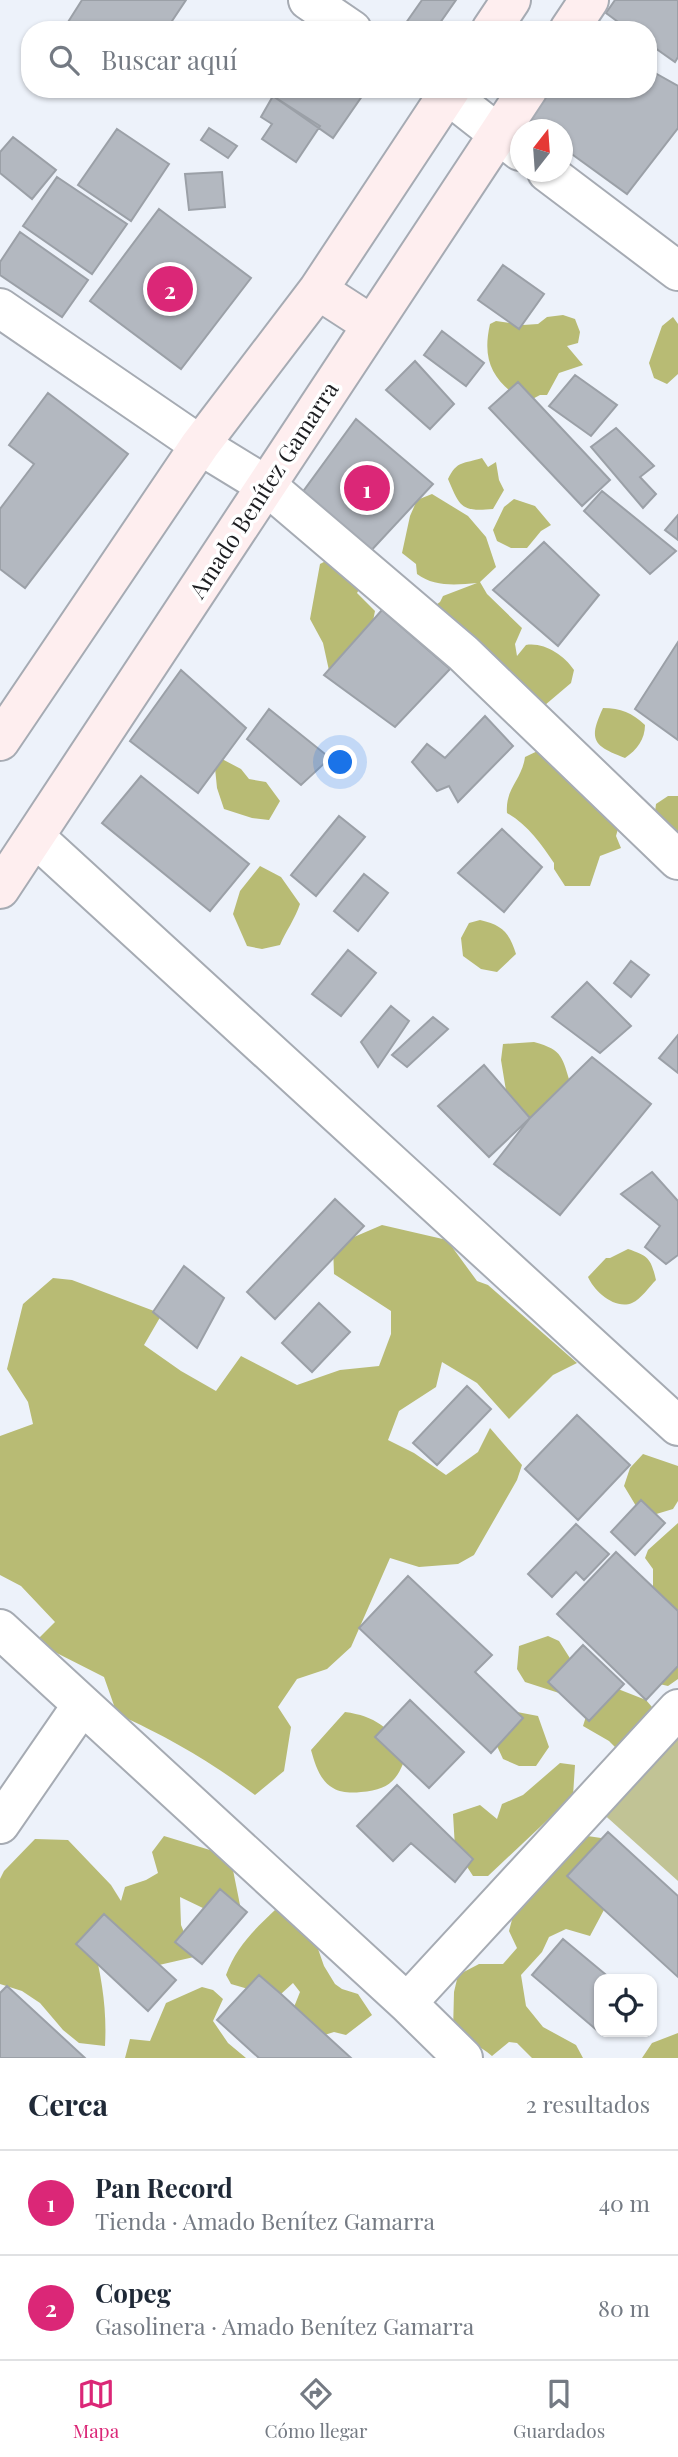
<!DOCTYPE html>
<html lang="es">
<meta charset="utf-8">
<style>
body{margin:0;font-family:"Playfair Display",serif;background:#f6f6f7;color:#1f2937}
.controls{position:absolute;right:21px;bottom:21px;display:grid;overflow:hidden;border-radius:14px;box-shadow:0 2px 5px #0004}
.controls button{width:63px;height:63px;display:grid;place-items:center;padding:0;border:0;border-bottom:2px solid #e0e1e3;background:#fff;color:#1f2937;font:35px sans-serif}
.compass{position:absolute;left:510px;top:119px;width:63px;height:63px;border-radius:50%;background:#fff;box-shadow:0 2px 5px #0004;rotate:17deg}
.you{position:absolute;left:341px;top:763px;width:24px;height:24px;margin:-18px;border:5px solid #fff;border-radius:50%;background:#1a73e8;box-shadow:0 0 0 10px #1a73e833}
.badge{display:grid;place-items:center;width:46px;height:46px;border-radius:50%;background:#db2777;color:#fff;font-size:23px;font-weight:700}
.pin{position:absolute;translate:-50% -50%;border:4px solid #fff;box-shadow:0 2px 7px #0006}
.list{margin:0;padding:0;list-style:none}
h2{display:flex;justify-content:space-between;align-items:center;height:91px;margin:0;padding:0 28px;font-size:30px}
h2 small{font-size:23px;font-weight:400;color:#747a83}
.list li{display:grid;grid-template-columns:46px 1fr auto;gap:21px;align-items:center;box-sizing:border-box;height:105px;padding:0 28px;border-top:2px solid #e0e1e3}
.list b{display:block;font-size:26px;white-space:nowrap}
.list p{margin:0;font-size:23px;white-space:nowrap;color:#747a83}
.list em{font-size:23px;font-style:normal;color:#747a83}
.icon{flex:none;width:38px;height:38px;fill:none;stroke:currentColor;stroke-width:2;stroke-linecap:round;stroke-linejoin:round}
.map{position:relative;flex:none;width:678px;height:2058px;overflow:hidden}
.search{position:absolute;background:#fff;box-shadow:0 2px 5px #0004;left:21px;right:21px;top:21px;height:77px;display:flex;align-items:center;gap:18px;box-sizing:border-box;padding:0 24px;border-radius:28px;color:#747a83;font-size:26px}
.sheet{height:301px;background:#fff}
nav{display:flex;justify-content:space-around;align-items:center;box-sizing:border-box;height:98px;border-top:2px solid #e0e1e3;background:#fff;font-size:19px;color:#747a83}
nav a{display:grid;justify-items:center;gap:4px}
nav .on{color:#db2777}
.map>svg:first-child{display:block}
.green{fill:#c1c395}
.forest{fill:#b8bb74}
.building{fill:#b3b8c0;stroke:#9ba0a7;stroke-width:2}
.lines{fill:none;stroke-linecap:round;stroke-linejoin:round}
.street-casing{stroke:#a6abb3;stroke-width:42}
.secondary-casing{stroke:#a6abb3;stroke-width:42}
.street{stroke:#fff;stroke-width:38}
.secondary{stroke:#feeeef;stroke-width:38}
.labels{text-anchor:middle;stroke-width:7;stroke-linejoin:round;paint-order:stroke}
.street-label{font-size:23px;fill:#1d1e21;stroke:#fff}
</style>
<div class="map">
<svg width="678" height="2058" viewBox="0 0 678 2058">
<rect width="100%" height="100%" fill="#edf2fa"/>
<!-- green -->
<path class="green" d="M 678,1721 L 678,1881 L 599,1810 Z"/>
<!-- forest -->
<path class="forest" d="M 563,315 L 575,319 L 580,332 L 578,343 L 567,346 L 583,365 L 559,373 L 547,395 L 540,395 L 525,403 C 495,381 481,364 490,324 L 496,321 L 523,325 L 538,324 L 547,317 Z
M 673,317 L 678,324 L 678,374 L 667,384 L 654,378 L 649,363 L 662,326 Z
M 482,458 L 488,467 L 496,462 L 499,480 L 504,490 L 493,509 C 461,512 460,507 448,479 C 457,460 464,464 482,458 Z
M 432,494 L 468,516 L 486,537 L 496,567 L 480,582 L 487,594 L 522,628 L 515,644 L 517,656 L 526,645 C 544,642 564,655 574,670 L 571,683 L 538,711 L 500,675 L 505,664 L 499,667 L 429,610 L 440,602 L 443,596 L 477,583 C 456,585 434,587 417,574 L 416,564 L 402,553 L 410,516 L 417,500 Z
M 514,499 L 535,506 L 551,525 L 541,531 L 527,548 L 511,548 L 497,541 L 493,530 L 504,507 Z
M 351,548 L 377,559 L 357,593 L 375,611 L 370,636 L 330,675 L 323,643 L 310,619 L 320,564 Z
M 603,708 C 621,708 632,713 645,725 C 645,739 637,750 625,758 C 593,746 588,740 603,708 Z
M 546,747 L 621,818 L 616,836 L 621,848 L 600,856 L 590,886 L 565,886 L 554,869 L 554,863 C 541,844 528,825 507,813 C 505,788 522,780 525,757 Z
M 222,759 L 241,769 L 249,779 L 266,782 L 280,801 L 269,820 L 252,818 L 224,809 L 217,788 L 215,768 Z
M 668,796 L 678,796 L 678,837 L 653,828 L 656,804 Z
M 260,866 L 281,877 L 300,904 C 295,919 286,931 280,945 L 262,949 L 247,946 L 233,914 L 240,891 Z
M 480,920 C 502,925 509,932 516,954 L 497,972 L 481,969 L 463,956 L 461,938 L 469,923 Z
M 534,1042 C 564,1050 562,1058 571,1085 L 543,1123 L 522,1117 L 509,1109 L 501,1060 L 503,1044 Z
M 382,1225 L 447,1240 L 477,1281 L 488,1285 L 577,1363 L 553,1375 L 509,1419 L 477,1383 L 442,1362 L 436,1387 L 399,1411 L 388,1440 L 414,1453 L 446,1475 L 478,1452 L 490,1428 L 522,1465 L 517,1480 L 474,1555 L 458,1564 L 419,1567 L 390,1558 L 351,1647 L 327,1669 L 297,1679 L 278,1707 L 291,1727 L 284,1771 L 255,1795 C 208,1760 170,1738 117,1714 L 104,1677 L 35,1642 L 55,1622 L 21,1586 L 0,1575 L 0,1436 L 33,1424 L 28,1402 L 7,1369 L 23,1304 L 53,1278 L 72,1280 L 162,1314 L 144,1345 L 181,1371 L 216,1391 L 241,1356 L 297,1385 L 340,1370 L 379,1366 L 391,1334 L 391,1311 L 334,1274 L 333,1246 Z
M 628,1249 C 649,1256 651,1259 656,1280 C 649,1287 641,1299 632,1303 C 615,1310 594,1291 588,1277 L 606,1258 L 610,1258 Z
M 643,1454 L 678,1466 L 678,1501 L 673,1509 L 653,1515 L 636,1506 L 624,1486 L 630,1468 Z
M 678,1523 L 678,1679 L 668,1686 L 655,1683 L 658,1606 L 653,1587 L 653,1569 L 645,1558 L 648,1550 Z
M 548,1636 L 559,1641 L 573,1663 L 559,1693 L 525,1682 L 517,1669 L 519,1646 Z
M 618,1689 L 646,1700 L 652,1707 L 648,1721 L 620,1752 L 609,1741 L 583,1726 L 594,1691 Z
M 345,1712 C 375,1716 389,1728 407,1752 C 399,1779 390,1790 361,1792 C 352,1793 341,1793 333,1788 C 320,1781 315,1764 311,1750 Z
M 517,1712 L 538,1716 L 549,1747 L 536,1766 L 519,1766 L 503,1759 L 497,1746 Z
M 560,1763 L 575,1765 L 573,1796 L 488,1876 L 473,1876 L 455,1848 L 453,1814 L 480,1805 L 497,1819 L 502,1804 L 523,1795 Z
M 574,1834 L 601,1838 L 623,1847 L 605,1908 L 590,1936 L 566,1929 L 549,1937 L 542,1952 L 521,1975 L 526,2006 L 543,2027 L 576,2045 L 583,2058 L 532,2058 L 517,2043 L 509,2042 L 492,2056 C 480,2045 466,2042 453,2032 L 454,1992 L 458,1975 L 479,1964 L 503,1964 L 517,1948 L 509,1931 L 514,1912 Z
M 164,1836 L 210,1850 L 232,1865 L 240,1905 L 237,1915 L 205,1909 L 180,1897 L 181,1925 L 194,1957 L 159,1965 L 93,1943 C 102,1978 107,2010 105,2046 L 79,2043 L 63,2030 L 40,2003 L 22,1991 L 0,1984 L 0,1879 L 4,1871 L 35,1839 L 68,1840 L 111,1885 L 121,1901 L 125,1887 L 146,1880 L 158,1873 L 152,1852 Z
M 275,1910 L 287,1913 L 317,1946 L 324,1966 L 335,1984 L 342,1989 L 358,1994 L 372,2015 L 346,2035 L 334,2032 L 315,2038 L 294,2007 L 300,1992 L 293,1983 L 281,1994 L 265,1994 L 231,1984 L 226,1975 C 236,1947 254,1930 275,1910 Z
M 202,1987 L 213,1990 L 223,1999 L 213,2021 L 228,2043 L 246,2058 L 125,2058 L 130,2039 L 150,2041 L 166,2003 Z
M 678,2033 L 678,2058 L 642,2058 L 652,2043 Z"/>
<!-- building -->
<path class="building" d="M 82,0 L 186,0 L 166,30 L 109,30 L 103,26 L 100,30 L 63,30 Z
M 422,0 L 456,0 L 435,30 L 401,30 Z
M 615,0 L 678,0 L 678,57 L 675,62 L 648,43 L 648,30 L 629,30 L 606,13 Z
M 648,69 L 678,86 L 678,128 L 627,194 L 562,147 L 562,130 L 537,130 L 523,119 L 546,89 L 648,89 Z
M 278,89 L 367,89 L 333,138 L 273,96 Z
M 273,96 L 320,126 L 296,162 L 262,139 L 272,124 L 261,117 Z
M 209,128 L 237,146 L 228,158 L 201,140 Z
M 117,129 L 169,164 L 131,221 L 78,185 Z
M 13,137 L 56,170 L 32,199 L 0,173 L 0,152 Z
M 222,172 L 225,207 L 189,210 L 185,174 Z
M 57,177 L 127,224 L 92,274 L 23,226 Z
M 159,209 L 251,278 L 181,369 L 90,301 Z
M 20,232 L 88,280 L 62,317 L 0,275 L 0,262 Z
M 503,265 L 544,294 L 519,329 L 478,300 Z
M 442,331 L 484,363 L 466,386 L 424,355 Z
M 415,361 L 454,404 L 430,429 L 386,390 Z
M 575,375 L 617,405 L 591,436 L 549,406 Z
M 518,382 L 610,480 L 582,506 L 489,408 Z
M 48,393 L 128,454 L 25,588 L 0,569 L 0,509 L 34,464 L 9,445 Z
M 356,419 L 433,484 L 367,555 L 302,493 Z
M 616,428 L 654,466 L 640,477 L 656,494 L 643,508 L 591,447 Z
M 602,491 L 676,551 L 650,574 L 584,511 Z
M 678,515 L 678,540 L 665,530 Z
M 544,542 L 599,595 L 558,646 L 493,590 Z
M 382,610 L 450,669 L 395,727 L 324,675 Z
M 678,642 L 678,740 L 635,709 Z
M 181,670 L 246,728 L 198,793 L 130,741 Z
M 269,709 L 330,758 L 301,785 L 247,739 Z
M 485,716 L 513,746 L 458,802 L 449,786 L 437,791 L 412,762 L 427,744 L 445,758 Z
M 141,776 L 249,864 L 210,911 L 102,823 Z
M 339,816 L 365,837 L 316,896 L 291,875 Z
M 502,829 L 542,867 L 504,912 L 458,873 Z
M 364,874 L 388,893 L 358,931 L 334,911 Z
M 348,950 L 376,973 L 341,1016 L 312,994 Z
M 631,961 L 649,975 L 631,997 L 614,983 Z
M 587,982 L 631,1026 L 600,1053 L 552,1017 Z
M 391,1006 L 409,1021 L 378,1067 L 361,1042 Z
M 433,1017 L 448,1029 L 407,1067 L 392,1055 Z
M 678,1035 L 678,1073 L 659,1058 Z
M 592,1057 L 651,1104 L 560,1215 L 494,1164 L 530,1118 Z
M 484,1065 L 530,1118 L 489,1157 L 438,1106 Z
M 652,1172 L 678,1201 L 678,1255 L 666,1264 L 645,1247 L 660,1226 L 621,1194 Z
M 335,1199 L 364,1226 L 275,1319 L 247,1292 Z
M 184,1266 L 224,1298 L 197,1348 L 153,1312 Z
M 319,1303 L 350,1332 L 312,1372 L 282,1343 Z
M 467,1386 L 491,1409 L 437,1465 L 413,1443 Z
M 577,1415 L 630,1465 L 578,1520 L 525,1469 Z
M 641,1500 L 665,1523 L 635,1555 L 611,1532 Z
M 576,1524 L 609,1554 L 584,1580 L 576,1572 L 552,1597 L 528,1574 Z
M 616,1552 L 678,1611 L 678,1666 L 646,1700 L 557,1614 Z
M 408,1576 L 492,1655 L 475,1672 L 523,1718 L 491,1753 L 359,1628 Z
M 583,1645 L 624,1684 L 589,1721 L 548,1682 Z
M 410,1700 L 464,1752 L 429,1788 L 375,1737 Z
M 397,1785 L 473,1859 L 455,1882 L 411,1843 L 393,1861 L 357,1826 Z
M 608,1832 L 678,1896 L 678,1977 L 567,1876 Z
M 220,1889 L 247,1912 L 202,1964 L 175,1942 Z
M 104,1914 L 176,1980 L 148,2011 L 76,1944 Z
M 563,1939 L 611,1979 L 599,1979 L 599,2032 L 532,1975 Z
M 259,1975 L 281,1994 L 351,2058 L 259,2058 L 217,2020 Z
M 7,1986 L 85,2058 L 0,2058 L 0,1993 Z"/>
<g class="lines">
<!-- street casing -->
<g class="street-casing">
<path id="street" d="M 308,0 L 352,30
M 441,89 L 520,151
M 547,172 L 678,271
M 0,308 L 200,445 L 267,486 L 463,653 L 678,860
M 35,837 L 678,1426
M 0,1629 L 407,2003 L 463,2058
M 0,1824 L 82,1705
M 407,2003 L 678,1709"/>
</g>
<!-- secondary casing -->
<g class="secondary-casing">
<path id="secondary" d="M 491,30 L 511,0
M 569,30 L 589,0
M 318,290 L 372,325
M 0,741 L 200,445 L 318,290 L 451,89
M 0,889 L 528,89"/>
</g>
<!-- street -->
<use href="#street" class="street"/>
<!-- secondary -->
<use href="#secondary" class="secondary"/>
</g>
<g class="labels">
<!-- street labels -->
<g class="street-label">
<text transform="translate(264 490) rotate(-57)" y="8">Amado Benítez Gamarra</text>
</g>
</g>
</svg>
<div class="controls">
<button><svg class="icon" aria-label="locate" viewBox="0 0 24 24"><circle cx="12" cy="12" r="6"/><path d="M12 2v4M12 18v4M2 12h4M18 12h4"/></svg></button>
</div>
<svg class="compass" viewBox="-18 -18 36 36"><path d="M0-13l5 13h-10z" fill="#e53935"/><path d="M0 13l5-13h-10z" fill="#747a83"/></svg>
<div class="you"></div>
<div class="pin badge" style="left:367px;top:488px">1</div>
<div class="pin badge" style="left:170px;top:289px">2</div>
<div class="search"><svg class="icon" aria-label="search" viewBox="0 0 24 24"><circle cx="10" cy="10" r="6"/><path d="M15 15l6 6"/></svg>Buscar aquí</div>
</div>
<section class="sheet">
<h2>Cerca<small>2 resultados</small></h2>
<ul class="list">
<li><span class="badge">1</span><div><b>Pan Record</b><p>Tienda · Amado Benítez Gamarra</p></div><em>40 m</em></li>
<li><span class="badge">2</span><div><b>Copeg</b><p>Gasolinera · Amado Benítez Gamarra</p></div><em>80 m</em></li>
</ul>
</section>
<nav>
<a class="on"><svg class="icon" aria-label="map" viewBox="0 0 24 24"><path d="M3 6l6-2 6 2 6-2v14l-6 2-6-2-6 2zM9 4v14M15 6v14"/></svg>Mapa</a>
<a><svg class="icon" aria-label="directions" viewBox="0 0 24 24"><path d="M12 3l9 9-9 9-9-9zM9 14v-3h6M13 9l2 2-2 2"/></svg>Cómo llegar</a>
<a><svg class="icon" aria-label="saved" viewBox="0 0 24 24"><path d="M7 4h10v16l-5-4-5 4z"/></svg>Guardados</a>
</nav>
